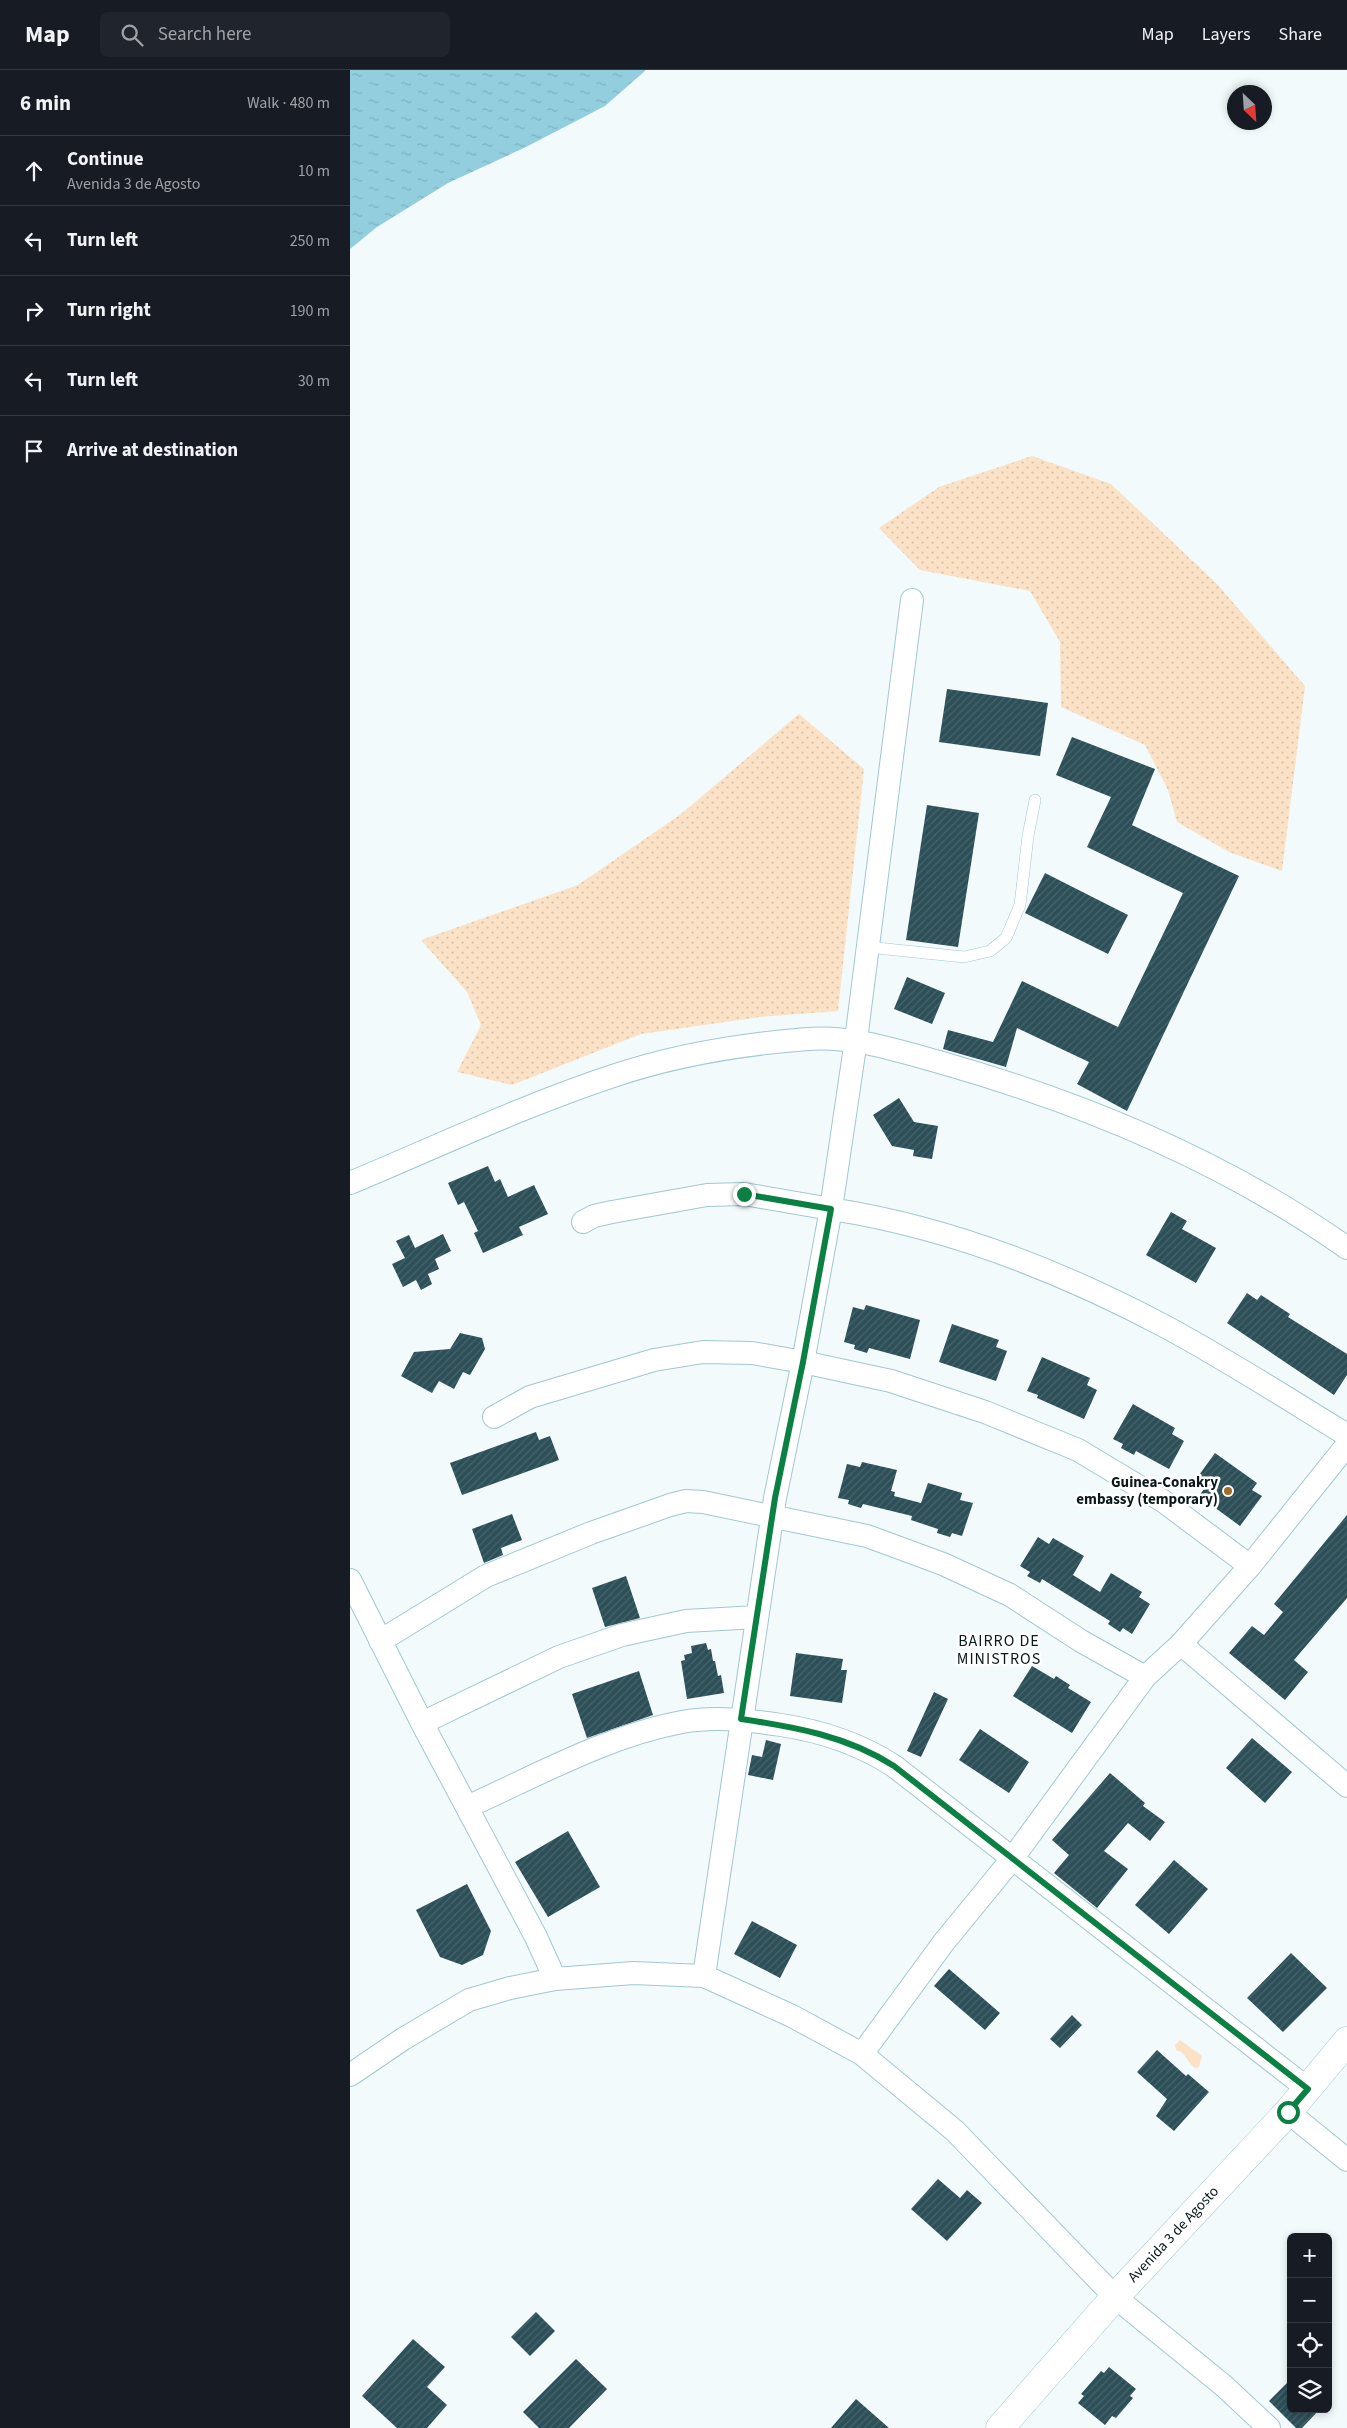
<!DOCTYPE html>
<meta charset="utf-8">
<style>
body{margin:0;font-family:"Source Sans 3",sans-serif;background:#20242c;color:#f1f3f6}
.controls{position:absolute;right:15px;bottom:15px;display:grid;overflow:hidden;border-radius:8px;box-shadow:0 2px 8px #0003}
.controls button{width:45px;height:45px;display:grid;place-items:center;padding:0;border:0;border-bottom:1px solid #363941;background:#171b24;color:#f1f3f6;font:25px sans-serif}
.compass{position:absolute;left:877px;top:15px;width:45px;height:45px;border-radius:50%;background:#171b24;box-shadow:0 2px 8px #0003;rotate:155deg}
.stop{position:absolute;width:15px;height:15px;margin:-11px;border:4px solid #0b8043;border-radius:50%;background:#fff}
.stop.end{background:#0b8043;border-color:#fff;box-shadow:0 1px 5px #0008}
.list{margin:0;padding:0;list-style:none}
h2{display:flex;justify-content:space-between;align-items:center;height:65px;margin:0;padding:0 20px;font-size:21px}
h2 small{font-size:16px;font-weight:400;color:#9ea1a6}
.list li{display:grid;grid-template-columns:32px 1fr auto;gap:15px;align-items:center;box-sizing:border-box;height:70px;padding:0 20px;border-top:1px solid #363941}
.list b{display:block;font-size:19px;white-space:nowrap}
.list p{margin:0;font-size:16px;white-space:nowrap;color:#9ea1a6}
.list em{font-size:16px;font-style:normal;color:#9ea1a6}
.icon{flex:none;width:28px;height:28px;fill:none;stroke:currentColor;stroke-width:2;stroke-linecap:round;stroke-linejoin:round}
.map{position:relative;flex:none;width:997px;height:2358px;overflow:hidden}
header{display:flex;align-items:center;gap:30px;box-sizing:border-box;height:70px;padding:0 25px;background:#171b24;border-bottom:1px solid #363941}
header strong{font-size:24px}
nav{display:flex;gap:28px;margin-inline-start:auto;font-size:18px}
.search{width:350px;height:45px;background:#20242c;display:flex;align-items:center;gap:12px;box-sizing:border-box;padding:0 18px;border-radius:8px;color:#9ea1a6;font-size:19px}
main{display:flex}
aside{flex:1;background:#171b24}
.map>svg:first-child{display:block}
.grass{fill:url(#grass-dots)}
.pitch{fill:#fbe2c6}
.water{fill:url(#water-ripples)}
.building{fill:url(#building-hatch)}
.lines{fill:none;stroke-linecap:round;stroke-linejoin:round}
.service-casing{stroke:#a1c7d1;stroke-width:12}
.minor-casing{stroke:#a1c7d1;stroke-width:24}
.tertiary-casing{stroke:#a1c7d1;stroke-width:29}
.service{stroke:#fff;stroke-width:11}
.minor{stroke:#fff;stroke-width:22}
.tertiary{stroke:#fff;stroke-width:28}
.route{stroke:#0b8043;stroke-width:6}
.poi-dot{fill:#a16c25;stroke:#fff;stroke-width:2}
.labels{text-anchor:middle;stroke-width:5;stroke-linejoin:round;paint-order:stroke}
.poi-label{font-size:15px;font-weight:bold;fill:#0a181c;stroke:#fff;text-anchor:end}
.street-label{font-size:15px;fill:#0a181c;stroke:#fff}
.neighbourhood-label{font-size:16px;letter-spacing:1px;fill:#0a181c;stroke:#fff}
</style>
<header>
<strong>Map</strong>
<div class="search"><svg class="icon" aria-label="search" viewBox="0 0 24 24"><circle cx="10" cy="10" r="6"/><path d="M15 15l6 6"/></svg>Search here</div>
<nav><a>Map</a><a>Layers</a><a>Share</a></nav>
</header>
<main>
<aside>
<h2>6 min<small>Walk · 480 m</small></h2>
<ul class="list">
<li><svg class="icon" aria-label="ahead" viewBox="0 0 24 24"><path d="M12 20V5M6 11l6-6 6 6"/></svg><div><b>Continue</b><p>Avenida 3 de Agosto</p></div><em>10 m</em></li>
<li><svg class="icon" aria-label="left" viewBox="0 0 24 24"><path d="M17 20v-9H6M10 6l-5 5 5 5"/></svg><div><b>Turn left</b></div><em>250 m</em></li>
<li><svg class="icon" aria-label="right" viewBox="0 0 24 24"><path d="M7 20v-9h11M14 6l5 5-5 5"/></svg><div><b>Turn right</b></div><em>190 m</em></li>
<li><svg class="icon" aria-label="left" viewBox="0 0 24 24"><path d="M17 20v-9H6M10 6l-5 5 5 5"/></svg><div><b>Turn left</b></div><em>30 m</em></li>
<li><svg class="icon" aria-label="arrive" viewBox="0 0 24 24"><path d="M6 21V4h12l-3 4 3 4H6"/></svg><div><b>Arrive at destination</b></div></li>
</ul>
</aside>
<div class="map">
<svg width="997" height="2358" viewBox="0 0 997 2358">
<defs>
<pattern id="grass-dots" width="8" height="8" patternUnits="userSpaceOnUse" patternTransform="scale(1.25)"><rect width="8" height="8" fill="#fbe2c6"/><path d="M2 2h.1M6 6h.1" fill="none" stroke="#d6c1aa" stroke-width="1.8" stroke-linecap="round"/></pattern>
<pattern id="water-ripples" width="26" height="14" patternUnits="userSpaceOnUse" patternTransform="scale(1.25)"><rect width="26" height="14" fill="#93cede"/><path d="M2 4q2-2 4 0t4 0M15 11q2-2 4 0t4 0" fill="none" stroke="#7db0be"/></pattern>
<pattern id="building-hatch" width="6" height="6" patternUnits="userSpaceOnUse" patternTransform="scale(1.25)"><rect width="6" height="6" fill="#2c4f58"/><path d="M-1 1l2-2M0 6l6-6M5 7l2-2" fill="none" stroke="#48646c"/></pattern>
</defs>
<rect width="100%" height="100%" fill="#f2fafc"/>
<!-- grass -->
<path class="grass" d="M 682,386 L 761,414 L 867,514 L 955,616 L 932,801 L 879,782 L 827,752 L 818,720 L 795,675 L 711,637 L 710,572 L 680,521 L 570,500 L 529,458 L 589,417 Z
M 449,644 L 514,699 L 488,941 L 410,947 L 291,964 L 162,1015 L 107,1002 L 131,955 L 117,922 L 71,870 L 228,815 L 331,744 Z"/>
<!-- pitch -->
<path class="pitch" d="M 830,1970 L 852,1986 L 849,1997 L 845,1998 C 837,1993 836,1982 826,1980 L 825,1975 Z"/>
<!-- water -->
<path class="water" d="M 0,0 L 296,0 L 255,36 L 176,77 L 98,113 L 27,157 L 0,179 Z"/>
<!-- building -->
<path class="building" d="M 597,619 L 698,633 L 690,686 L 589,672 Z
M 722,667 L 805,699 L 782,755 L 889,806 L 777,1041 L 727,1014 L 739,992 L 667,958 L 656,997 L 593,979 L 598,960 L 643,972 L 672,911 L 768,957 L 833,823 L 737,777 L 761,727 L 706,705 Z
M 577,735 L 629,743 L 608,877 L 556,870 Z
M 695,803 L 778,845 L 758,884 L 675,843 Z
M 557,907 L 595,923 L 582,954 L 544,939 Z
M 549,1028 L 564,1052 L 588,1056 L 582,1089 L 563,1086 L 564,1080 L 542,1076 L 523,1045 Z
M 138,1096 L 145,1112 L 150,1109 L 158,1127 L 184,1115 L 198,1144 L 169,1157 L 173,1165 L 133,1183 L 124,1163 L 128,1161 L 114,1132 L 108,1135 L 98,1113 Z
M 821,1142 L 837,1151 L 832,1159 L 866,1178 L 846,1213 L 796,1185 Z
M 93,1164 L 101,1181 L 85,1189 L 89,1199 L 78,1204 L 82,1214 L 71,1220 L 66,1210 L 53,1217 L 42,1194 L 55,1188 L 46,1171 L 59,1165 L 65,1178 Z
M 897,1223 L 907,1230 L 911,1225 L 940,1244 L 938,1247 L 997,1284 L 997,1305 L 984,1325 L 877,1253 Z
M 516,1235 L 570,1250 L 560,1289 L 519,1278 L 517,1283 L 504,1279 L 505,1275 L 494,1272 L 503,1237 L 514,1240 Z
M 602,1254 L 649,1270 L 646,1277 L 657,1281 L 646,1311 L 589,1292 Z
M 110,1263 L 132,1268 L 135,1279 L 120,1305 L 113,1302 L 104,1319 L 89,1311 L 82,1323 L 51,1306 L 64,1282 L 100,1279 Z
M 692,1287 L 740,1308 L 737,1315 L 747,1320 L 734,1349 L 687,1328 L 688,1325 L 677,1321 Z
M 783,1334 L 825,1358 L 822,1364 L 834,1371 L 819,1399 L 786,1381 L 784,1385 L 771,1378 L 773,1374 L 763,1369 Z
M 186,1362 L 189,1370 L 200,1366 L 209,1390 L 112,1425 L 100,1393 Z
M 865,1383 L 907,1413 L 902,1420 L 912,1426 L 890,1456 L 849,1426 L 854,1419 L 844,1412 Z
M 512,1392 L 547,1400 L 541,1421 L 545,1422 L 544,1426 L 571,1433 L 578,1413 L 612,1423 L 610,1430 L 623,1433 L 612,1466 L 602,1463 L 600,1467 L 587,1463 L 588,1459 L 561,1450 L 562,1446 L 513,1434 L 511,1438 L 498,1434 L 499,1430 L 488,1428 L 497,1394 L 510,1397 Z
M 162,1444 L 172,1470 L 151,1478 L 153,1485 L 134,1493 L 122,1459 Z
M 997,1445 L 997,1528 L 944,1590 L 958,1602 L 935,1630 L 879,1583 L 902,1556 L 914,1565 L 933,1542 L 924,1534 Z
M 688,1467 L 699,1474 L 703,1468 L 734,1486 L 723,1505 L 750,1522 L 761,1503 L 792,1522 L 789,1527 L 800,1534 L 782,1564 L 773,1558 L 770,1562 L 758,1554 L 760,1551 L 692,1509 L 690,1513 L 677,1506 L 680,1502 L 670,1496 Z
M 276,1506 L 290,1548 L 255,1557 L 242,1518 Z
M 356,1573 L 358,1580 L 361,1579 L 363,1591 L 365,1591 L 368,1606 L 371,1605 L 374,1623 L 337,1629 L 331,1591 L 335,1590 L 334,1585 L 342,1583 L 341,1576 Z
M 446,1583 L 493,1589 L 491,1600 L 497,1600 L 492,1633 L 440,1626 Z
M 682,1596 L 704,1609 L 706,1606 L 720,1615 L 718,1618 L 741,1632 L 722,1663 L 663,1626 Z
M 289,1601 L 303,1645 L 237,1668 L 222,1624 Z
M 584,1622 L 598,1629 L 571,1687 L 557,1681 Z
M 630,1659 L 679,1692 L 659,1723 L 609,1690 Z
M 902,1668 L 942,1702 L 915,1733 L 876,1698 Z
M 416,1670 L 431,1674 L 423,1710 L 398,1705 L 402,1685 L 412,1687 Z
M 760,1703 L 795,1733 L 793,1736 L 815,1752 L 800,1771 L 778,1753 L 754,1781 L 778,1799 L 747,1838 L 704,1803 L 719,1785 L 702,1770 Z
M 218,1761 L 250,1817 L 198,1847 L 165,1792 Z
M 824,1790 L 858,1819 L 819,1864 L 785,1835 Z
M 117,1814 L 141,1861 L 133,1885 L 112,1895 L 90,1887 L 66,1840 Z
M 402,1851 L 447,1875 L 430,1908 L 384,1884 Z
M 941,1883 L 977,1918 L 933,1962 L 897,1928 Z
M 599,1899 L 650,1943 L 635,1960 L 584,1916 Z
M 722,1945 L 732,1955 L 710,1978 L 700,1969 Z
M 807,1980 L 836,2006 L 838,2004 L 859,2022 L 824,2061 L 806,2046 L 817,2029 L 787,2002 Z
M 588,2109 L 610,2128 L 617,2120 L 632,2133 L 597,2171 L 561,2139 Z
M 186,2242 L 205,2261 L 180,2286 L 161,2267 Z
M 63,2269 L 95,2297 L 77,2317 L 97,2335 L 77,2358 L 47,2358 L 12,2326 Z
M 226,2289 L 257,2319 L 219,2358 L 189,2358 L 173,2342 Z
M 759,2297 L 786,2319 L 780,2326 L 783,2328 L 766,2348 L 762,2346 L 755,2355 L 728,2333 L 734,2326 L 731,2324 L 751,2301 L 754,2303 Z
M 941,2309 L 941,2339 L 970,2339 L 952,2358 L 946,2358 L 919,2331 Z
M 506,2329 L 539,2358 L 481,2358 Z"/>
<g class="lines">
<!-- service casing -->
<g class="service-casing">
<path id="service" d="M 517,877 L 614,887 L 640,881 L 656,868 L 670,835 L 678,766 L 685,730"/>
</g>
<!-- minor casing -->
<g class="minor-casing">
<path id="minor" d="M 562,530 L 506,970 L 481,1139 C 599,1157 713,1202 818,1258 C 879,1291 938,1329 997,1365
M 0,1113 C 86,1077 175,1035 263,1006 C 325,985 393,974 458,969 C 503,966 546,980 589,992 C 734,1033 874,1091 997,1178
M 233,1152 L 244,1146 L 262,1142 L 357,1125 L 394,1124 L 481,1139 L 453,1292 L 425,1428 L 354,1906
M 144,1347 L 180,1327 L 304,1290 L 353,1282 L 402,1283 L 453,1292 L 541,1311 L 635,1342 L 728,1380 L 813,1431 L 900,1496
M 0,1510 L 72,1653 L 186,1867 L 205,1909
M 30,1571 L 136,1506 L 241,1463 L 320,1435 L 336,1431 L 353,1432 L 517,1466 L 593,1494 L 660,1525 L 731,1571 L 795,1607
M 831,1574 L 997,1716
M 72,1653 L 209,1587 L 272,1565 L 336,1551 L 407,1547
M 117,1737 C 186,1706 257,1666 332,1652 C 365,1646 398,1650 431,1655 C 471,1661 510,1674 544,1696 L 958,2019
M 512,1984 L 594,1872 L 662,1789 L 795,1607 L 831,1574 L 900,1496 L 997,1375
M 0,2005 L 53,1969 L 119,1930 L 160,1918 L 205,1909 L 283,1903 L 354,1906 L 442,1946 L 512,1984 L 605,2061 L 765,2227 L 874,2316 L 919,2358
M 938,2042 L 997,2090"/>
</g>
<!-- tertiary casing -->
<g class="tertiary-casing">
<path id="tertiary" d="M 650,2358 L 765,2227 L 938,2042 L 997,1971"/>
</g>
<!-- service -->
<use href="#service" class="service"/>
<!-- minor -->
<use href="#minor" class="minor"/>
<!-- tertiary -->
<use href="#tertiary" class="tertiary"/>
</g>
<g class="lines">
<!-- route -->
<path class="route" d="M 394,1124 L 481,1139 L 453,1292 L 425,1428 L 391,1649 C 445,1657 497,1666 544,1696 L 958,2019 L 938,2042"/>
</g>
<!-- markers -->
<circle class="poi-dot" cx="878" cy="1421" r="5"/>
<g class="labels">
<!-- poi labels -->
<g class="poi-label">
<text x="868" y="1417">Guinea-Conakry<tspan x="868" dy="17">embassy (temporary)</tspan></text>
</g>
<!-- street labels -->
<g class="street-label">
<text transform="translate(823 2164) rotate(-47)" y="5">Avenida 3 de Agosto</text>
</g>
<!-- neighbourhood labels -->
<g class="neighbourhood-label">
<text x="649" y="1576">BAIRRO DE<tspan x="649" dy="18">MINISTROS</tspan></text>
</g>
</g>
</svg>
<div class="controls">
<button>+</button>
<button>−</button>
<button><svg class="icon" aria-label="locate" viewBox="0 0 24 24"><circle cx="12" cy="12" r="6"/><path d="M12 2v4M12 18v4M2 12h4M18 12h4"/></svg></button>
<button><svg class="icon" aria-label="layers" viewBox="0 0 24 24"><path d="M12 4l9 5-9 5-9-5zM3 14l9 5 9-5"/></svg></button>
</div>
<svg class="compass" viewBox="-18 -18 36 36"><path d="M0-13l5 13h-10z" fill="#e53935"/><path d="M0 13l5-13h-10z" fill="#9ea1a6"/></svg>
<div class="stop" style="left:938px;top:2042px"></div>
<div class="stop end" style="left:394px;top:1124px"></div>
</div>
</main>
